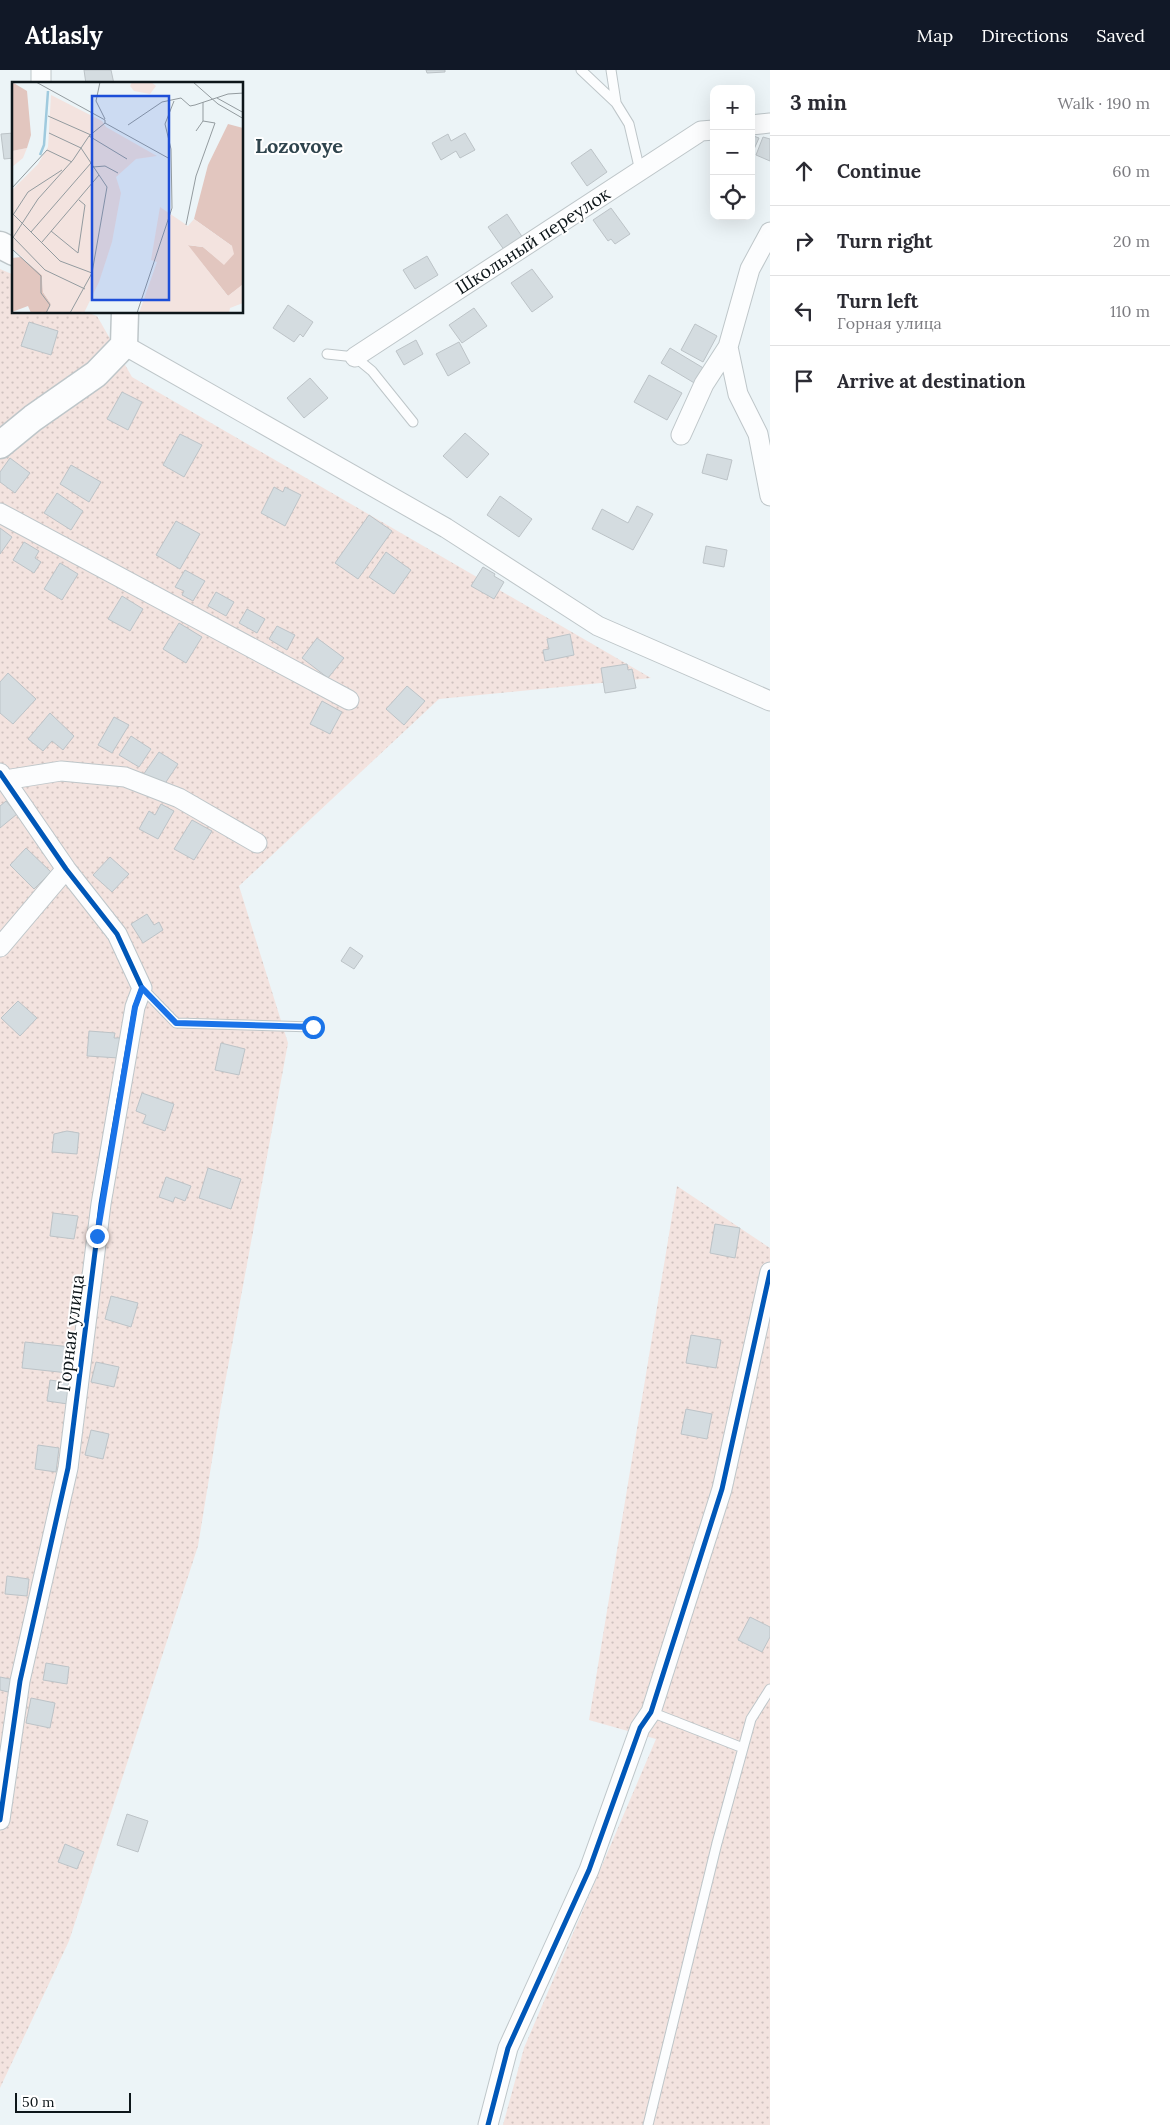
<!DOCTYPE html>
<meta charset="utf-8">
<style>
body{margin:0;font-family:Lora,serif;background:#f2f2f3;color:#2b2b33}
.controls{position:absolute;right:15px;top:15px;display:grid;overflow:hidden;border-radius:10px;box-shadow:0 5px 20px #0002}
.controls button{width:45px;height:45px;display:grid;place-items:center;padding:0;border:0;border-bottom:1px solid #e1e1e2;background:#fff;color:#2b2b33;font:25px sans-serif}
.scale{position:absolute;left:15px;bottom:12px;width:116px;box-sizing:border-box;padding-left:5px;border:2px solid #0d161a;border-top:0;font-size:14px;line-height:18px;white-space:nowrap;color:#0d161a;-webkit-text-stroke:4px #fff;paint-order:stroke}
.stop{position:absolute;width:15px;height:15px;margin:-11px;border:4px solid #1a73e8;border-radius:50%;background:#fff}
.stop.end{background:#1a73e8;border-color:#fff;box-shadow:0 1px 5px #0008}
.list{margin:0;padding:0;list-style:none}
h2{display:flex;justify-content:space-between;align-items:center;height:65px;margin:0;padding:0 20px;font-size:21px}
h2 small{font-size:16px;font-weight:400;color:#7c7c81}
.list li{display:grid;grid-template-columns:32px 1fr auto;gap:15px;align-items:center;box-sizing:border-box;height:70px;padding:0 20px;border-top:1px solid #e1e1e2}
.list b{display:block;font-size:19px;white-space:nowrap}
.list p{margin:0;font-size:16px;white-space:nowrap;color:#7c7c81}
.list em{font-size:16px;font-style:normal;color:#7c7c81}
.icon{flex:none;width:28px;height:28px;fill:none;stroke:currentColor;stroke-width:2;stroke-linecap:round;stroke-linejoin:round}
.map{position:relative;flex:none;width:770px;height:2055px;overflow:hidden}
header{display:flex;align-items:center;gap:30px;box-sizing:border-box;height:70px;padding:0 25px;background:#111827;color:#fff}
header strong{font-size:24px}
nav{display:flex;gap:28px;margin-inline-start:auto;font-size:18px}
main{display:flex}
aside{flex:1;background:#fff}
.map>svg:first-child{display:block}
.garden{fill:url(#garden-dots)}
.building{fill:#d4dce0;stroke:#bcc3c7}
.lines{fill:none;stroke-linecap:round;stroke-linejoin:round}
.lane-casing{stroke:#bec6c9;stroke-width:11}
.street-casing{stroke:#bec6c9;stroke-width:21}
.secondary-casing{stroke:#bec6c9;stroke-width:29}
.lane{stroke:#fcfdfe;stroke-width:9}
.street{stroke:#fcfdfe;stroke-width:19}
.secondary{stroke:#fcfdfe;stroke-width:26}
.cycleway-casing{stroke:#fff;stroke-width:8}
.cycleway{stroke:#0057b8;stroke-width:5}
.route{stroke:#1a73e8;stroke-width:6}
.labels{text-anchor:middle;stroke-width:4;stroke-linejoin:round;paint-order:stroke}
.street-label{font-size:18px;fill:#0d161a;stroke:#fff}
.quarter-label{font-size:20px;font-weight:bold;fill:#2f444d;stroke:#fff}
.inset-river{fill:none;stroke:#9fcade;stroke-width:2.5}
.inset-road{fill:none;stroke:#939b9f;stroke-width:1}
.view{fill:#1d4ed8;fill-opacity:0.15;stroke:#1d4ed8;stroke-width:2.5}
.inset-edge{fill:none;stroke:#0d161a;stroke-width:2.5}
</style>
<header>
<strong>Atlasly</strong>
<nav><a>Map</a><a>Directions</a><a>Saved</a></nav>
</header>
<main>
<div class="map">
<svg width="770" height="2055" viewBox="0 0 770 2055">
<defs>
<pattern id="garden-dots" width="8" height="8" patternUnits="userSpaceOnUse" patternTransform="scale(1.25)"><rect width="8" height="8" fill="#f3e3df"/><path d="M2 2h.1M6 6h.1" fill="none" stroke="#cfc2bf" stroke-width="1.8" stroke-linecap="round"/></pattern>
</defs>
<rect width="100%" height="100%" fill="#ecf4f7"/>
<!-- garden -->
<path class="garden" d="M 0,199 L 14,205 L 14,242 L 89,243 L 97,246 L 132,307 L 651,608 L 439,629 L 239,816 L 288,973 L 222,1329 L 198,1476 L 69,1871 L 0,2018 Z
M 677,1116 L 770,1178 L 770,2055 L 503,2055 L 524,1978 L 656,1669 L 589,1650 Z"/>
<!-- building -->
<path class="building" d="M 84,0 L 111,0 L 114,14 L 86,14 Z
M 426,0 L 445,0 L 445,2 L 427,3 Z
M 14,63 L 14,88 L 4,89 L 1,64 Z
M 465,63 L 475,80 L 460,88 L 456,81 L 441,90 L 432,73 L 448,64 L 451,71 Z
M 751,65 L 759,68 L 751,86 Z
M 763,67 L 770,69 L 770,91 L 756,85 Z
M 591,79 L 607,102 L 587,116 L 571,93 Z
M 611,138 L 630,164 L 615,174 L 611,169 L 608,171 L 593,150 Z
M 507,144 L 525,171 L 507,184 L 488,157 Z
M 427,186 L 438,205 L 415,219 L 403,200 Z
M 532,199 L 553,227 L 532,242 L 511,213 Z
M 288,235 L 313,252 L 303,267 L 300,264 L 294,272 L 273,258 Z
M 474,238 L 487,256 L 462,273 L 449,255 Z
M 29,252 L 58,261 L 51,285 L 21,276 Z
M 695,254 L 717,266 L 703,292 L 681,280 Z
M 416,270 L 423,284 L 404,295 L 396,281 Z
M 459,272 L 470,293 L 448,306 L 436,284 Z
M 670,278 L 705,299 L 696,314 L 661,293 Z
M 649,305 L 682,323 L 667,350 L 634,332 Z
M 310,308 L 328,328 L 304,348 L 287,328 Z
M 122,322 L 142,332 L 128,360 L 107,349 Z
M 465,363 L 489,384 L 467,408 L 443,386 Z
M 180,364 L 202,375 L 184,407 L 163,395 Z
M 707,384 L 732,390 L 727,410 L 702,403 Z
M 10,388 L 30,403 L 15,423 L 0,412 L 0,402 Z
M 71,395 L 101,412 L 89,432 L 60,414 Z
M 274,417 L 283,422 L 285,417 L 301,425 L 285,456 L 261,443 Z
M 57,423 L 83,441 L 71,460 L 44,443 Z
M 500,426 L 532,449 L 519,467 L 487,445 Z
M 637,436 L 653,444 L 633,480 L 592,459 L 602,439 L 628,453 Z
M 369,445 L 392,461 L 358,509 L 335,493 Z
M 176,451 L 200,464 L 180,499 L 156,485 Z
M 0,458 L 12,467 L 0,484 Z
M 24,472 L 39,481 L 35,488 L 41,492 L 34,503 L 13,490 Z
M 706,476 L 727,480 L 724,497 L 703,493 Z
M 386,482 L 411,500 L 394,524 L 369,507 Z
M 60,493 L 78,504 L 62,530 L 44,519 Z
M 483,497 L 495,504 L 494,506 L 504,512 L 494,529 L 471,516 Z
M 185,500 L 205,511 L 193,531 L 182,525 L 184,521 L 175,517 Z
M 216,522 L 234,532 L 226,546 L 208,536 Z
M 122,526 L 143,539 L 130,561 L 108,549 Z
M 247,539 L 265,549 L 257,563 L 239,553 Z
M 179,553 L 202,567 L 186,593 L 163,579 Z
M 277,556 L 295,565 L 287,580 L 269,569 Z
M 570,564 L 574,585 L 545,591 L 543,580 L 549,579 L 547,569 Z
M 317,568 L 344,588 L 328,608 L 302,588 Z
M 627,594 L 628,600 L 632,599 L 636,618 L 605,623 L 601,598 Z
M 8,603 L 36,629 L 13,654 L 0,643 L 0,612 Z
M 407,616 L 425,631 L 404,655 L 386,639 Z
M 322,631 L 342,642 L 330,664 L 310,654 Z
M 50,643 L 74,666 L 63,680 L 52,671 L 43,681 L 28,669 Z
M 114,647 L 129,655 L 112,683 L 98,675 Z
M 131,666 L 151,679 L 139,697 L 119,685 Z
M 159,682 L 178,694 L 162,718 L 143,705 Z
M 6,731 L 17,744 L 0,758 L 0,736 Z
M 161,734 L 174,741 L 158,769 L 139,759 L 149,741 L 155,745 Z
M 192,750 L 212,761 L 194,790 L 174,779 Z
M 26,778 L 51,802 L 34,819 L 10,795 Z
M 110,787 L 129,804 L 112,822 L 93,805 Z
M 147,844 L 154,855 L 159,852 L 163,860 L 143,873 L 131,854 Z
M 350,877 L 363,886 L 354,899 L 341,891 Z
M 18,931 L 37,948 L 20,966 L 1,948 Z
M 89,961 L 115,963 L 114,968 L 120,968 L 119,988 L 87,986 Z
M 221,973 L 245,979 L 239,1005 L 215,1000 Z
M 142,1023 L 174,1034 L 165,1061 L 143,1053 L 146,1045 L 136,1041 Z
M 67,1061 L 79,1063 L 77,1084 L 52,1082 L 54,1064 Z
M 208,1098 L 241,1109 L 231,1139 L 199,1128 Z
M 166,1107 L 191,1116 L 185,1131 L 175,1127 L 173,1132 L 159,1127 Z
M 53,1143 L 78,1146 L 74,1169 L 50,1166 Z
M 715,1154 L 740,1158 L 735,1188 L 710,1183 Z
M 111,1226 L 138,1233 L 131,1257 L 105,1249 Z
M 691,1265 L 721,1270 L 716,1298 L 686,1293 Z
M 25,1272 L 71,1277 L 68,1303 L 22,1298 Z
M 96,1292 L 119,1297 L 114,1317 L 91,1312 Z
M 50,1310 L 71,1313 L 68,1334 L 47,1331 Z
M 686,1339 L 712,1344 L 707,1369 L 681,1364 Z
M 91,1360 L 109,1364 L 103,1389 L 85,1385 Z
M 38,1375 L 59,1378 L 56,1402 L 35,1399 Z
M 7,1506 L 29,1509 L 27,1526 L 5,1524 Z
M 750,1547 L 770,1557 L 770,1567 L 762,1582 L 738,1570 Z
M 46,1593 L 69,1597 L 67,1614 L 43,1610 Z
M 0,1607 L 15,1610 L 12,1623 L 0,1620 Z
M 31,1628 L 55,1633 L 50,1658 L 26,1653 Z
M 127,1744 L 148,1751 L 138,1782 L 117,1775 Z
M 65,1774 L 84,1782 L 77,1799 L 58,1792 Z"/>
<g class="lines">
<!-- lane casing -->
<g class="lane-casing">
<path id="lane" d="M 581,0 L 616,33 L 629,54 L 640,101
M 611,0 L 616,32
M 327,284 L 355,287 L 372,301 L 413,352
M 142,918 L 176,953 L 313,957
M 651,1642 L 743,1678
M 648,2055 L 717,1773 L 751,1649 L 770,1619"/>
</g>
<!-- street casing -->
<g class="street-casing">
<path id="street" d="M 41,14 L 41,0
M 751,55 L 770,53
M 770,162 L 750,199 L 728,277 L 738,324 L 758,364 L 770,426
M 124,275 L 446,458 L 598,556 L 770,631
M 355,287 L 701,61 L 714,60
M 681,365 L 704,314 L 728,277
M 0,443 L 349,630
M 0,703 L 66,799 L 117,864 L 142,918 L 135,937 L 101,1134 L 68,1398 L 20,1611 L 0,1750
M 5,710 L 61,701 L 125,707 L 179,728 L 257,773
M 0,877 L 66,799
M 488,2055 L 508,1978 L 589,1800 L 640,1658 L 651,1642 L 722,1419 L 770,1202"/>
</g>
<!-- secondary casing -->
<g class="secondary-casing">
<path id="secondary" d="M 0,175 L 14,182
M 0,375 L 33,348 L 96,304 L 124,275 L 125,242"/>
</g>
<!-- lane -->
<use href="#lane" class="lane"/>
<!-- street -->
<use href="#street" class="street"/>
<!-- secondary -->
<use href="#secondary" class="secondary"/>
<!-- cycleway casing -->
<g class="cycleway-casing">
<path id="cycleway" d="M 0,703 L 66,799 L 117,864 L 142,918 L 135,937 L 101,1134 L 68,1398 L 20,1611 L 0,1750
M 488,2055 L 508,1978 L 589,1800 L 640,1658 L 651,1642 L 722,1419 L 770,1202"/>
</g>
<!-- cycleway -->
<use href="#cycleway" class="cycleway"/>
</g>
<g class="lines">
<!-- route -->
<path class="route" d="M 97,1166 L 135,937 L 142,918 L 176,953 L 313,957"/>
</g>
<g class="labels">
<!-- street labels -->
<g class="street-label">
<text transform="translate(533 171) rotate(-33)" y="6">Школьный переулок</text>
<text transform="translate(71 1263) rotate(-83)" y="6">Горная улица</text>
</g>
<!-- quarter labels -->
<g class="quarter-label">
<text x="299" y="83">Lozovoye</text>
</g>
</g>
<!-- overview -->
<g transform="translate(12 12)">
<rect width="231" height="231" fill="#ecf4f7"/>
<path d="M 15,66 L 11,76 L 0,85 L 0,69 Z" fill="#f3e3df"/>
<path d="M 0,0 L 15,9 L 19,53 L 15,66 L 0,69 ZM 216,42 L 231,46 L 232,202 L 216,214 L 175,163 L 191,165 L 212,182 L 220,164 L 182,137 L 196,83 ZM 9,175 L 30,193 L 31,210 L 39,222 L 35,231 L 19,231 L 16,224 L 0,230 L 0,176 Z" fill="#e2c6bf"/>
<path d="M 120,0 L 139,0 L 144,4 L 138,12 L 122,9 L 118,4 Z" fill="#f3e3df"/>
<path d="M 39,13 L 90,39 L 94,45 L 145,74 L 124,77 L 104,95 L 109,111 L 100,160 L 87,200 L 72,231 L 35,231 L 39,222 L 31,210 L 30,193 L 0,166 L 0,108 L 26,82 L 36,65 ZM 148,125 L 176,144 L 182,137 L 220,164 L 222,172 L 212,183 L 191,165 L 176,163 L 216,214 L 231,202 L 231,221 L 218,226 L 217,231 L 127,231 L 145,180 L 139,178 Z" fill="#f3e3df"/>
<path class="inset-river" d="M 28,73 L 32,63 L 36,9"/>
<path class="inset-road" d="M 88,0 L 84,19 L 93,37M 181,0 L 206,22 L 232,37M 205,16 L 232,31M 36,34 L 79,53M 93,41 L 158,77M 116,43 L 150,20 L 169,16 L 178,24 L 183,23 L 216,12 L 232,11M 184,49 L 191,39 L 191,20M 37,51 L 69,66 L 95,105 L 80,191 L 58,231M 77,54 L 115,77M 81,85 L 93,84 L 106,91M 0,106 L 35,68 L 60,80M 0,131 L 48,179 L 80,191M 1,133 L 16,110 L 50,88M 174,143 L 184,94 L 203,41 L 191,39M 39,149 L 66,171 L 73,123 L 67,118M 19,150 L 79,81M 1,155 L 33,188 L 73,207M 0,157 L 26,117 L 61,78 L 77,54 L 93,41 L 93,38 L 24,0M 30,160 L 87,93M 0,167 L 29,194 L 29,211 L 38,223 L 34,231M 125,231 L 160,126 L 159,67 L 153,42 L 162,19"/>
<path class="view" d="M 80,14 L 157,14 L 157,218 L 80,218 Z"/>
<rect width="231" height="231" class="inset-edge"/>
</g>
</svg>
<div class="controls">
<button>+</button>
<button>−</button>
<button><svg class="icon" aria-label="locate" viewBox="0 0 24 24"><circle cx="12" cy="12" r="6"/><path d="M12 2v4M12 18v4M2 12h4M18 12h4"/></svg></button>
</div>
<div class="scale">50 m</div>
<div class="stop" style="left:313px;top:957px"></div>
<div class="stop end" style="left:97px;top:1166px"></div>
</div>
<aside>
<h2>3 min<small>Walk · 190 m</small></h2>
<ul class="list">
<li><svg class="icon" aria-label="ahead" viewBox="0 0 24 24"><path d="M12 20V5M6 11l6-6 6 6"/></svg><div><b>Continue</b></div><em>60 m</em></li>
<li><svg class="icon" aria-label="right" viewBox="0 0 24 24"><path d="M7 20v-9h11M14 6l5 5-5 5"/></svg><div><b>Turn right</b></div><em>20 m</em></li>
<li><svg class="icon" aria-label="left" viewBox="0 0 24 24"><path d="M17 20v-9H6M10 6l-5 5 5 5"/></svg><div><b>Turn left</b><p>Горная улица</p></div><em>110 m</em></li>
<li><svg class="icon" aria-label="arrive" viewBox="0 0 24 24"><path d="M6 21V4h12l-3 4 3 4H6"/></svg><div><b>Arrive at destination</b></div></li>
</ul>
</aside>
</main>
